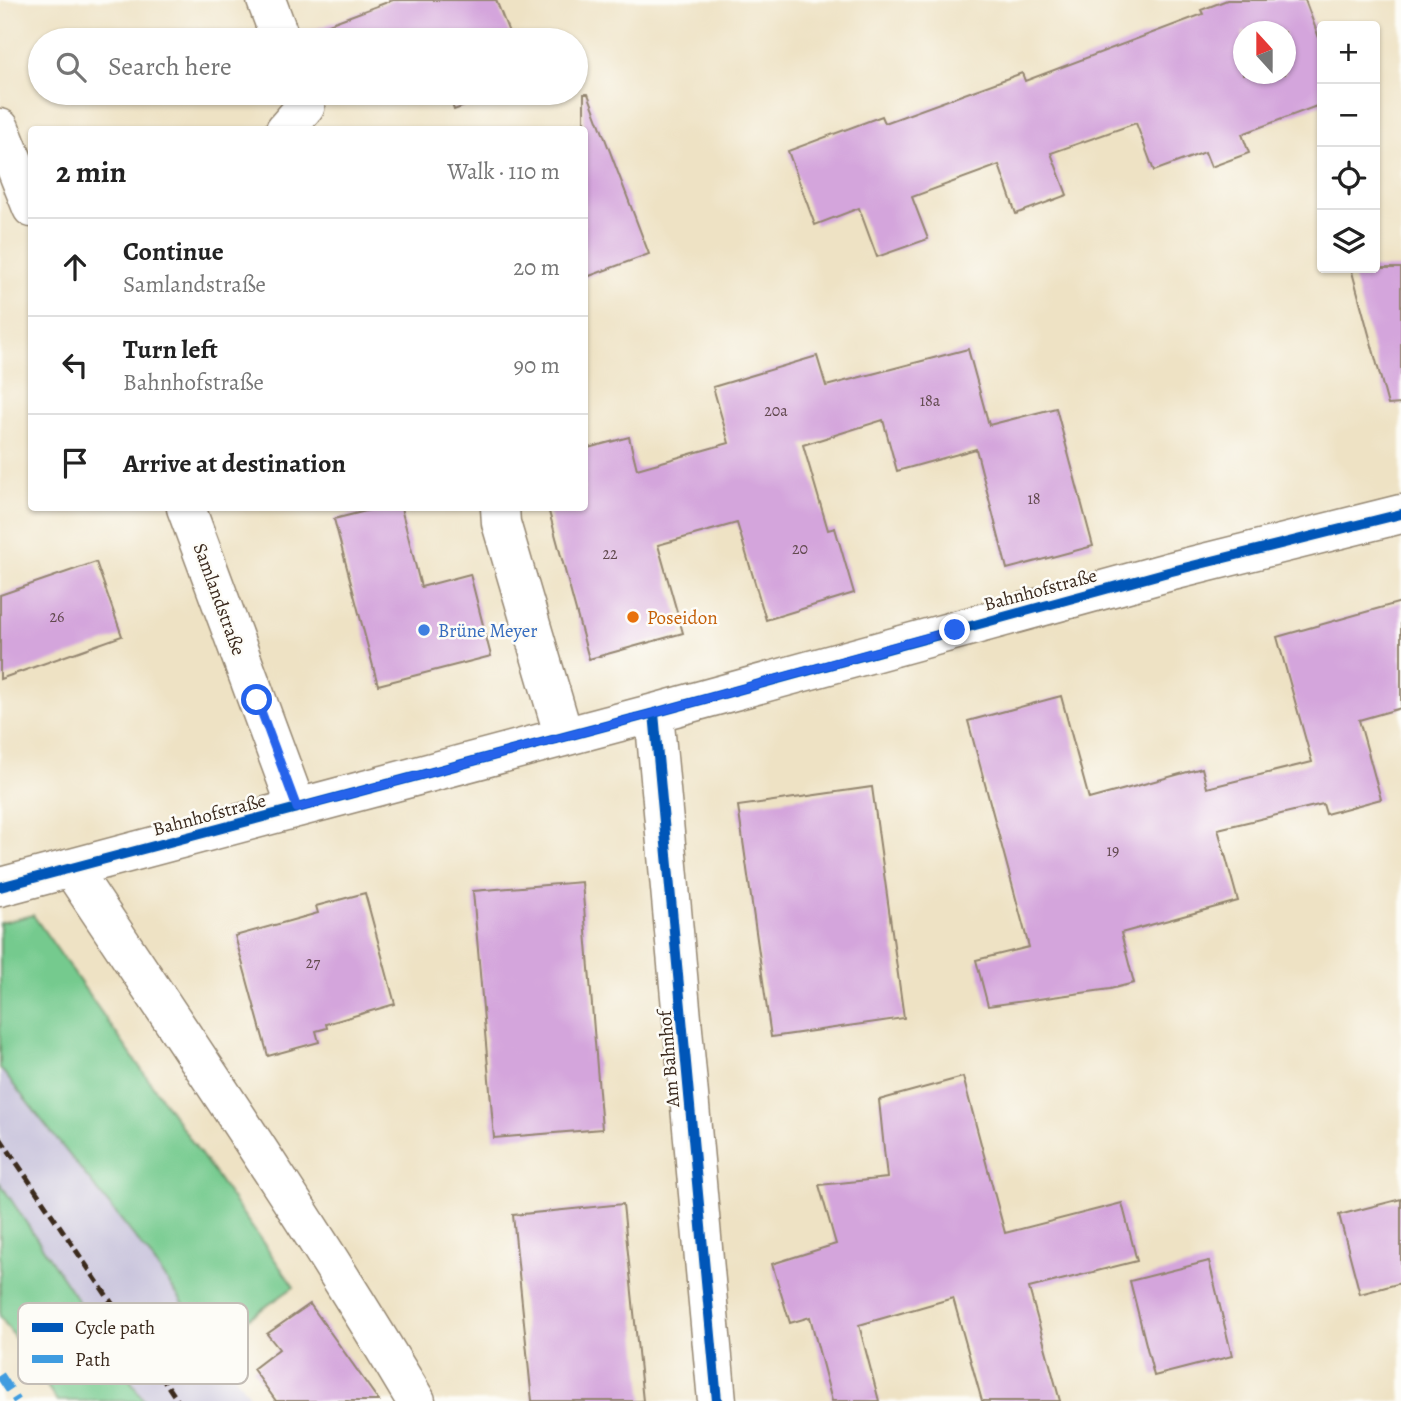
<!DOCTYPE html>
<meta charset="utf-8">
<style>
body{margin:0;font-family:Alegreya,serif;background:#f2f2f2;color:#222}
.controls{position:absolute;right:21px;top:21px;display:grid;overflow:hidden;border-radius:7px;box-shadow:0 2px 5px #0004}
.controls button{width:63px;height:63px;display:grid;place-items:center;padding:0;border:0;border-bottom:2px solid #e0e0e0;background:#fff;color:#222;font:35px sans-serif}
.compass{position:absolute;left:1233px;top:21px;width:63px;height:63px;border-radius:50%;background:#fff;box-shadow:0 2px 5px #0004;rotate:339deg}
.stop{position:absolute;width:21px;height:21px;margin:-16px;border:5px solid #2563eb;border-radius:50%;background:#fff}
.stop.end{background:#2563eb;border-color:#fff;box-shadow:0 2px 7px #0008}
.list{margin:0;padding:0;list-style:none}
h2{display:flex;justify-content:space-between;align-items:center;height:91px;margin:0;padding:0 28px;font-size:30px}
h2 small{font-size:23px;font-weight:400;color:#767676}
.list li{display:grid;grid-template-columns:46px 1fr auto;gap:21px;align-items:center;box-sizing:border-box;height:98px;padding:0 28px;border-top:2px solid #e0e0e0}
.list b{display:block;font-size:26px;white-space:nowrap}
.list p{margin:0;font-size:23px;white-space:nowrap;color:#767676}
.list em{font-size:23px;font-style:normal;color:#767676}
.icon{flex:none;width:38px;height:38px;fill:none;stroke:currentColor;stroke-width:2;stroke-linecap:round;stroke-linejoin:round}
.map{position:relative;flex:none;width:1401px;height:1401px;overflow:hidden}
.search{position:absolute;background:#fff;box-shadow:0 2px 5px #0004;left:28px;top:28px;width:560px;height:77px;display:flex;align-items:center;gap:18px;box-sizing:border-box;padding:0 24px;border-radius:38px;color:#767676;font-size:26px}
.panel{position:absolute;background:#fff;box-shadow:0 2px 5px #0004;left:28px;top:126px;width:560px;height:385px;border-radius:7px}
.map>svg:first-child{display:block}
.industrial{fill:#c5c0da}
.green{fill:#74ca8e;stroke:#587a56;stroke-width:2}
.building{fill:#d4a5dc;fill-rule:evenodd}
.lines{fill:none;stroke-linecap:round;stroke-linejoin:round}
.minor-casing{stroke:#948671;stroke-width:41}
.minor{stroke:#fff;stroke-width:38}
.rail{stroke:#3b2a1e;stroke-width:5;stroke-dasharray:10 5;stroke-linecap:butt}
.quiet{stroke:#3f9ce0;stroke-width:9;stroke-dasharray:18 9;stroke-linecap:butt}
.cycleway-casing{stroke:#fdfcf7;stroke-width:15}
.cycleway{stroke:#0057b8;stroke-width:10}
.route{stroke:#2563eb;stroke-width:9}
.food-dot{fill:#e8710a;stroke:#fdfcf7;stroke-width:2.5}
.shop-dot{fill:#3f7fe0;stroke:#fdfcf7;stroke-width:2.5}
.labels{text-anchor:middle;stroke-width:5;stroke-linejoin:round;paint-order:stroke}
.number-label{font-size:16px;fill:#61494e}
.street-label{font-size:19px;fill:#3b2a1e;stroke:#fdfcf7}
.food-label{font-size:19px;fill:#c56008;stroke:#fdfcf7;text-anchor:start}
.shop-label{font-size:19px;fill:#366cbe;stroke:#fdfcf7;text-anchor:start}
.key{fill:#fdfcf7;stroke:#c3bdb6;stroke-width:2}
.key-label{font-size:19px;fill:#3b2a1e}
</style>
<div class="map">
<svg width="1401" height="1401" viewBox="0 0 1401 1401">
<rect width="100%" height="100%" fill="#fdfcf7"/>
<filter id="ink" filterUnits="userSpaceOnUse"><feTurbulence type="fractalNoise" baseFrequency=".0143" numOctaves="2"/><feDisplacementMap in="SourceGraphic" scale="14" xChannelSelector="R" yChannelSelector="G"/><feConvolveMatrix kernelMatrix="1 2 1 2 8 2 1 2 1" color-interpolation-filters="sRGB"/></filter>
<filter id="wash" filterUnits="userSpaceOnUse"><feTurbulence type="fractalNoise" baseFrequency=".00686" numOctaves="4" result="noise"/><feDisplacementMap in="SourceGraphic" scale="28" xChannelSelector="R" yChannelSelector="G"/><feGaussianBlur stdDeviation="1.57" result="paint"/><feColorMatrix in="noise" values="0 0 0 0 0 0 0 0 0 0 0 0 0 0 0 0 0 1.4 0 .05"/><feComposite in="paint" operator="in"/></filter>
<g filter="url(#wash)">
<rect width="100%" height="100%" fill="#eee2c4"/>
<!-- industrial -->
<path class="industrial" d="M 0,1068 L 149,1255 L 253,1401 L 144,1401 L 0,1183 Z"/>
<!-- green -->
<path class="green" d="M 33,915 L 294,1287 L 212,1344 L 149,1255 L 0,1068 L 0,923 Z
M 0,1183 L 144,1401 L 57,1401 L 0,1316 Z"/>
<g id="blocks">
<!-- building -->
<path class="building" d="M 393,0 L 496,0 L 512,40 L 302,40 L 302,34 Z
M 1227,0 L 1305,0 L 1322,46 L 1322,104 L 1242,134 L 1249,153 L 1211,167 L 1205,152 L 1154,171 L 1136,123 L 1051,153 L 1067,195 L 1016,214 L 999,165 L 912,197 L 928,239 L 877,257 L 859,208 L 815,225 L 788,151 L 882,116 L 885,123 L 1022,73 L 1025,81 L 1203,14 L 1201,10 ZM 1243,32 L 1285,32 L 1285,74 L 1243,74 Z
M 448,93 L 499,93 L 454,110 Z
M 584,94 L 588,94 L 649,254 L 584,278 Z
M 1351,268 L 1401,268 L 1401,404 L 1388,405 Z
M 968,349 L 989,425 L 1056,408 L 1093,546 L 1007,569 L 976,449 L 897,471 L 883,420 L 803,445 L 828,530 L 835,528 L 854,593 L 766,620 L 737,523 L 658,545 L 683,633 L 589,659 L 548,508 L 584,508 L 584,449 L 629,437 L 637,469 L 729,443 L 713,387 L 817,356 L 826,386 Z
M 378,508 L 401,508 L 421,587 L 470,574 L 491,656 L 378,685 L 334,519 Z
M 96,562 L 122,636 L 0,679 L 0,595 Z
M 1401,602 L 1401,708 L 1359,720 L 1381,799 L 1326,814 L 1323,804 L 1218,829 L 1238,901 L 1121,933 L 1134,983 L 1110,989 L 988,1006 L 976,960 L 1029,947 L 968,721 L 1061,696 L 1089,799 L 1202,768 L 1207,788 L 1312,762 L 1277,637 Z
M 872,787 L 904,1018 L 771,1037 L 738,806 Z
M 582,882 L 602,1129 L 494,1138 L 473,891 Z
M 365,893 L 395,1004 L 326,1024 L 327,1028 L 316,1031 L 319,1042 L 268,1056 L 235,936 L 318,913 L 316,906 Z
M 963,1077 L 1005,1233 L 1122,1203 L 1137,1261 L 1029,1288 L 1060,1401 L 982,1401 L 953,1298 L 859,1325 L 879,1401 L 832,1401 L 810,1317 L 790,1323 L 772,1264 L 836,1244 L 819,1185 L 887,1178 L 879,1100 Z
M 1401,1199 L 1401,1283 L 1360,1294 L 1339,1215 Z
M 623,1204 L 643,1401 L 532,1401 L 513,1215 Z
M 1209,1261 L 1232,1356 L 1154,1376 L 1130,1281 Z
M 310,1304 L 379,1401 L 276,1401 L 253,1369 L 279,1349 L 267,1334 Z"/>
</g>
</g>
<g filter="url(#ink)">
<use href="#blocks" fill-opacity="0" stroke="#948671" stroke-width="2"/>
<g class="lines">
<!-- minor casing -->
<g class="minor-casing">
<path id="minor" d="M 266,0 L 281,40
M 0,128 L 32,208
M 285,130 L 305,107 L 300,93
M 186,508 L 297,808
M 500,508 L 501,523 L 564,737
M 654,713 L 717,1401
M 71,868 C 188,1044 308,1219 416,1401
M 0,887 L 654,713 L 1168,572 L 1401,514"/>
</g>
<!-- minor -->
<use href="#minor" class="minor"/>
<!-- rail -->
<path class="rail" d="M 0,1138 L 178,1401"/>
<!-- quiet -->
<path class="quiet" d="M 0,1375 L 17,1401"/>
<!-- cycleway casing -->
<g class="cycleway-casing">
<path id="cycleway" d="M 654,713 L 717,1401
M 0,887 L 654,713 L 1168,572 L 1401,514"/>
</g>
<!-- cycleway -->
<use href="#cycleway" class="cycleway"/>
</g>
</g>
<g class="lines" filter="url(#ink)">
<!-- route -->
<path class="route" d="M 257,700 L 297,808 L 654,713 L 955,630"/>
</g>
<!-- markers -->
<circle class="food-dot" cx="633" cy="617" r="7"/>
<circle class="shop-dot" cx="424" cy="630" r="7"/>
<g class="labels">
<!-- number labels -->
<g class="number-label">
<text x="930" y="406">18a</text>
<text x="776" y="416">20a</text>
<text x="1034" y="504">18</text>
<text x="800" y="554">20</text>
<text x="610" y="559">22</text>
<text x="57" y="622">26</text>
<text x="1113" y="856">19</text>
<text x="313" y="968">27</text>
</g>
<!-- street labels -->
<g class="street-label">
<text transform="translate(1040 589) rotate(-15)" y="7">Bahnhofstraße</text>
<text transform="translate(220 599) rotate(70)" y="7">Samlandstraße</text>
<text transform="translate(209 814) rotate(-15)" y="7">Bahnhofstraße</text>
<text transform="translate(668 1059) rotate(-95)" y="7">Am Bahnhof</text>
</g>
<!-- food labels -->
<g class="food-label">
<text x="647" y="624">Poseidon</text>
</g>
<!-- shop labels -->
<g class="shop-label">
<text x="438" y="637">Brüne Meyer</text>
</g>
</g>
<!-- legend -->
<rect x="18" y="1303" width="230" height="81" rx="10" class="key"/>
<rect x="32" y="1323" width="31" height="9" fill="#0057b8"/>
<rect x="32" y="1355" width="31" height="8" fill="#3f9ce0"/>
<g class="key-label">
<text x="75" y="1334">Cycle path</text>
<text x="75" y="1366">Path</text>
</g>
</svg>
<div class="controls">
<button>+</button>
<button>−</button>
<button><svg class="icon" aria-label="locate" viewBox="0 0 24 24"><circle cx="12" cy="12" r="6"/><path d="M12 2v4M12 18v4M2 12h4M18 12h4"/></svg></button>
<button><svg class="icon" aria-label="layers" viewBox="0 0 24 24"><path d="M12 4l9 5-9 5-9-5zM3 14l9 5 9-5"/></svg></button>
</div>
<svg class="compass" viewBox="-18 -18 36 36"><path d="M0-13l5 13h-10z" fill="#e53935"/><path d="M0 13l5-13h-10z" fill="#767676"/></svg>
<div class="stop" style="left:257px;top:700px"></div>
<div class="stop end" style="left:955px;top:630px"></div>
<div class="search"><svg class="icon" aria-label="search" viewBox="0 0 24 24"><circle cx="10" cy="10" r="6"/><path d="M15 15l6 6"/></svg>Search here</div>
<section class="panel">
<h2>2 min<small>Walk · 110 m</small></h2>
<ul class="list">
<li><svg class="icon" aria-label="ahead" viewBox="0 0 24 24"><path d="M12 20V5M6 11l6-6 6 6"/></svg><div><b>Continue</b><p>Samlandstraße</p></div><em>20 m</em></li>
<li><svg class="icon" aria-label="left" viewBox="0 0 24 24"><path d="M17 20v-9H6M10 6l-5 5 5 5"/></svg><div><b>Turn left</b><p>Bahnhofstraße</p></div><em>90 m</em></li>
<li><svg class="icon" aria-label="arrive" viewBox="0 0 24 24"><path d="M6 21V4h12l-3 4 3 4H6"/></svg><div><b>Arrive at destination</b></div></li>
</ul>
</section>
</div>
